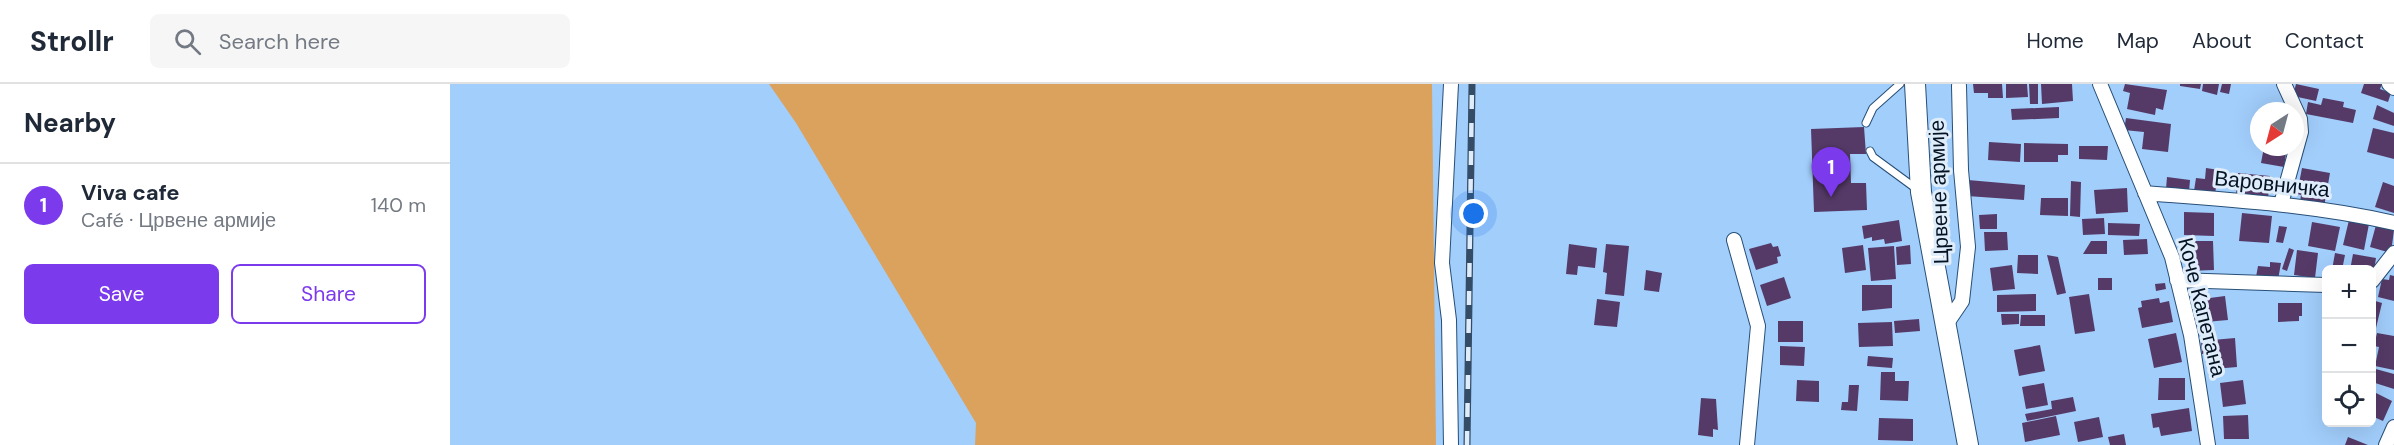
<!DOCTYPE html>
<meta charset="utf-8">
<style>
body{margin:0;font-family:"DM Sans",sans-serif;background:#f6f6f7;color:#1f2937}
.controls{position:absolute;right:18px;bottom:18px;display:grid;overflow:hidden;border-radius:9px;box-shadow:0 6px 24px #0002}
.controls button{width:54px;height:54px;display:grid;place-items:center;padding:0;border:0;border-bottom:2px solid #e0e1e3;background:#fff;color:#1f2937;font:30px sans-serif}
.compass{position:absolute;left:1800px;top:18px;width:54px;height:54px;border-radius:50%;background:#fff;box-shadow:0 6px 24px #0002;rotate:216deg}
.you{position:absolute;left:1024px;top:130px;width:21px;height:21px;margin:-15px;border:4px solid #fff;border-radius:50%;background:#1a73e8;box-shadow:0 0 0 9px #1a73e833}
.badge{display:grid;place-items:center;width:39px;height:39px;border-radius:50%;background:#7c3aed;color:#fff;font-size:20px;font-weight:700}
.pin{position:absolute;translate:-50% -50px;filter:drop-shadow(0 2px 3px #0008)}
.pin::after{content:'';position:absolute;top:32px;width:21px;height:18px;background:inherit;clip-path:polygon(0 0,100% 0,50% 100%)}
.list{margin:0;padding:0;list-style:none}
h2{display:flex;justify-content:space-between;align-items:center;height:78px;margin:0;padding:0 24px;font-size:26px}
h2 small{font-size:20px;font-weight:400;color:#747a83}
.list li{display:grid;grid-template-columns:39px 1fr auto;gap:18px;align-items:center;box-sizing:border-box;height:84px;padding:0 24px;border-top:2px solid #e0e1e3}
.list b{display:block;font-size:22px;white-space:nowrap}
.list p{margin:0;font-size:20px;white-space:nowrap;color:#747a83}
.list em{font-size:20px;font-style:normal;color:#747a83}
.actions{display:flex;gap:12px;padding:18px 24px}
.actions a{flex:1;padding:14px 0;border:2px solid #7c3aed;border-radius:9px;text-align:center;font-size:21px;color:#7c3aed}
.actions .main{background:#7c3aed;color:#fff}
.icon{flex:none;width:33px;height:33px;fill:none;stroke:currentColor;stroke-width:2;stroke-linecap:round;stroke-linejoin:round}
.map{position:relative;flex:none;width:1944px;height:361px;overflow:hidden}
header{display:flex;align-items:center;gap:36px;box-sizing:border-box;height:84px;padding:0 30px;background:#fff;border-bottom:2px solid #e0e1e3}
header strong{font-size:28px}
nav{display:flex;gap:33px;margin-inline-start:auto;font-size:21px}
.search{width:420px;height:54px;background:#f6f6f7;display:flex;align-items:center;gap:15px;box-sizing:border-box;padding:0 21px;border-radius:9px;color:#747a83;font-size:22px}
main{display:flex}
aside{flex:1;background:#fff}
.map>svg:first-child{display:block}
.green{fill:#dba25e}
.building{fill:#553a67}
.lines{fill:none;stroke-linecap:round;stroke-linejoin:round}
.lane-casing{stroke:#274f77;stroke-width:9}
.street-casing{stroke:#274f77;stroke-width:16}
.secondary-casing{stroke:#274f77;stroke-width:22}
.lane{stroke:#fff;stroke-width:7}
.street{stroke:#fff;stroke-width:14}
.secondary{stroke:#fff;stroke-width:20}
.rail-casing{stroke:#344c65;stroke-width:7}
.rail{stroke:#dfecfa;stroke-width:4.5;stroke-dasharray:14;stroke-linecap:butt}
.labels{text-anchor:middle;stroke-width:6;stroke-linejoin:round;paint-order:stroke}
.street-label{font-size:21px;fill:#041323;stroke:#dfecfa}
</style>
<header>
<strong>Strollr</strong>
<div class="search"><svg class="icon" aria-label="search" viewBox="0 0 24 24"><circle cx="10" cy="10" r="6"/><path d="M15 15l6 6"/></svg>Search here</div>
<nav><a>Home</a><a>Map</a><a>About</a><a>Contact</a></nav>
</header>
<main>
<aside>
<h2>Nearby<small></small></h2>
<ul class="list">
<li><span class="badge">1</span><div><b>Viva cafe</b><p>Café · Црвене армије</p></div><em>140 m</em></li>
</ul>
<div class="actions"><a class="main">Save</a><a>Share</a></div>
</aside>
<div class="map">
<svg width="1944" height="361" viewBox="0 0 1944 361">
<rect width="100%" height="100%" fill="#a2cefc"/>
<!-- green -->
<path class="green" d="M 319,0 L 982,0 L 986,361 L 525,361 L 526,339 L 346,39 Z"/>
<!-- building -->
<path class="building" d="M 1523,0 L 1552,0 L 1553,14 L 1538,14 L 1538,9 L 1524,9 Z
M 1556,0 L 1577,0 L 1578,13 L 1556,14 Z
M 1579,0 L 1588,0 L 1588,20 L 1580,20 Z
M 1591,0 L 1622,0 L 1623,17 L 1592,20 Z
M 1675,0 L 1717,6 L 1713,26 L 1706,24 L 1705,31 L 1677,25 L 1680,9 L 1673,7 Z
M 1730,0 L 1751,0 L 1750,5 L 1730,2 Z
M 1753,0 L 1769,0 L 1767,11 L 1752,7 Z
M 1772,0 L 1781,0 L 1779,10 L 1770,8 Z
M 1846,0 L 1869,5 L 1866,17 L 1843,12 Z
M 1914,0 L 1932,0 L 1930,5 L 1941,9 L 1938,18 L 1911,9 Z
M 1873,14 L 1894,18 L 1893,23 L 1906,26 L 1903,39 L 1856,30 L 1858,18 L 1871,21 Z
M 1927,21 L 1944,29 L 1944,42 L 1923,35 Z
M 1609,23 L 1609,34 L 1562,36 L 1561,25 Z
M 1676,34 L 1721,40 L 1718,68 L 1692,65 L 1694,48 L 1674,46 Z
M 1414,43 L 1416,70 L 1400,70 L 1401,99 L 1416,99 L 1417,126 L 1364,128 L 1361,45 Z
M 1923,44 L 1944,49 L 1944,75 L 1917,68 Z
M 1539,58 L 1571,60 L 1570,78 L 1538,76 Z
M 1574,59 L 1618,60 L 1618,71 L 1608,71 L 1608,78 L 1574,78 Z
M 1629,62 L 1658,62 L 1657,76 L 1629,75 Z
M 1814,63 L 1837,63 L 1834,83 L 1811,79 Z
M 1756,84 L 1769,86 L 1765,110 L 1744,107 L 1746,94 L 1755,95 Z
M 1852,84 L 1880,89 L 1874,123 L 1850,118 L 1851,111 L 1847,110 Z
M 1788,89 L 1820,92 L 1818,115 L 1786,111 Z
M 1717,93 L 1740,96 L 1739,108 L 1716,105 Z
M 1518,96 L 1575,101 L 1574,116 L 1517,112 Z
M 1621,97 L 1631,98 L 1630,133 L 1620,132 Z
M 1933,98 L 1944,102 L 1944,129 L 1925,123 Z
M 1677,104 L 1678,128 L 1646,130 L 1644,106 Z
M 1591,114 L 1618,114 L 1618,132 L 1590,131 Z
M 1734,128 L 1764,129 L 1764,152 L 1734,151 Z
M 1792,129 L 1822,132 L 1819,159 L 1789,157 Z
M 1547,130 L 1547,145 L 1530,145 L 1529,131 Z
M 1654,134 L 1655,150 L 1633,151 L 1632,135 Z
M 1449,136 L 1452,157 L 1435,160 L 1434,155 L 1422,157 L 1422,153 L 1414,155 L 1412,142 Z
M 1899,136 L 1919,140 L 1914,166 L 1893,161 Z
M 1862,138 L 1890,143 L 1885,167 L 1858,162 Z
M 1658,139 L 1690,140 L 1689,152 L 1658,151 Z
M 1926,141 L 1944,146 L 1941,169 L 1920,163 Z
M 1829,142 L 1837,143 L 1833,159 L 1826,158 Z
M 1534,148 L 1557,148 L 1558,166 L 1535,167 Z
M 1697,155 L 1698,170 L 1674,171 L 1673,156 Z
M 1641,157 L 1657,157 L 1657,170 L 1633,170 Z
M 1737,157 L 1763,157 L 1764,186 L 1738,187 Z
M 1321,159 L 1323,163 L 1328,162 L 1331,172 L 1327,173 L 1328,179 L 1306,186 L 1299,165 Z
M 1119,160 L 1147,164 L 1145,184 L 1128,182 L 1127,191 L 1116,190 Z
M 1156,160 L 1179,162 L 1174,212 L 1155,210 L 1157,189 L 1153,188 Z
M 1413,161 L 1416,186 L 1395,189 L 1392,164 Z
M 1460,161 L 1461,180 L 1447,181 L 1446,163 Z
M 1444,162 L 1446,195 L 1421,197 L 1418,164 Z
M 1839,164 L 1844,166 L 1837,187 L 1832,185 Z
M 1847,166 L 1868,169 L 1865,194 L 1844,191 Z
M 1885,169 L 1895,171 L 1892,186 L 1882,186 Z
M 1903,170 L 1926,174 L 1923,193 L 1922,186 L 1900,186 Z
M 1568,171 L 1588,171 L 1588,190 L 1567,189 Z
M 1597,171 L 1608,173 L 1616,209 L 1607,211 Z
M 1820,178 L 1831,179 L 1828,196 L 1806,193 L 1808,182 L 1820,183 Z
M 1562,181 L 1565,205 L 1543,207 L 1540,184 Z
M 1196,186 L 1212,189 L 1209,208 L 1194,206 Z
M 1940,191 L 1944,192 L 1944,217 L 1928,213 L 1932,195 L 1939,196 Z
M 1334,193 L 1341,214 L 1317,222 L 1310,201 Z
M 1648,194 L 1662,194 L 1662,206 L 1648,206 Z
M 1715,199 L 1716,205 L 1706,207 L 1705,200 Z
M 1412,201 L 1442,201 L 1442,224 L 1412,227 Z
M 1586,210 L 1586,227 L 1547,228 L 1547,211 Z
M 1639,210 L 1645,247 L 1625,250 L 1619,213 Z
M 1775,212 L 1778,236 L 1755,238 L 1752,215 Z
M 1709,214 L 1710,219 L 1719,217 L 1723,238 L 1692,244 L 1688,224 L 1692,223 L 1691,217 Z
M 1147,215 L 1170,218 L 1167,243 L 1144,241 Z
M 1922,216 L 1932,219 L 1926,244 L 1922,243 Z
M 1828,219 L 1852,219 L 1852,232 L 1849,232 L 1849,237 L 1828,238 Z
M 1551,230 L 1569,230 L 1569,240 L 1552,241 Z
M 1571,231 L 1595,231 L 1595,242 L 1570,242 Z
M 1469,235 L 1470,247 L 1445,249 L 1444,237 Z
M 1328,237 L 1353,237 L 1353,258 L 1328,258 Z
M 1442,238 L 1443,262 L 1409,263 L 1408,239 Z
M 1726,249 L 1732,278 L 1704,284 L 1698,255 Z
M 1927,249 L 1944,252 L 1944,286 L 1925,282 L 1929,263 L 1924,262 Z
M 1785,254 L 1787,283 L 1764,285 L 1762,269 L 1752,270 L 1751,257 Z
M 1590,261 L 1595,287 L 1569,292 L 1564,266 Z
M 1330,262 L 1355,263 L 1354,282 L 1330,281 Z
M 1418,272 L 1443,274 L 1442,284 L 1417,282 Z
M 1922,284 L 1944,290 L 1944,305 L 1922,298 Z
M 1431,288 L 1445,288 L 1445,297 L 1459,297 L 1458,317 L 1430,316 Z
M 1709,294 L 1735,294 L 1735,316 L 1708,316 Z
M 1347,296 L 1369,297 L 1369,318 L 1346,317 Z
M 1793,296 L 1796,320 L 1773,323 L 1770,299 Z
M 1594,299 L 1598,321 L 1576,325 L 1572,303 Z
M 1399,301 L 1409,301 L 1407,327 L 1391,326 L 1392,318 L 1398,318 Z
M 1922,307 L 1942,317 L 1933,337 L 1924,333 L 1922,339 Z
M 1623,313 L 1626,327 L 1577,337 L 1575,330 L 1602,325 L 1601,317 Z
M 1251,314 L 1266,315 L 1268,346 L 1263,345 L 1263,353 L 1248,351 Z
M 1739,324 L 1742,347 L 1711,352 L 1709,343 L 1703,344 L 1701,330 Z
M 1798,331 L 1799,355 L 1774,355 L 1773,332 Z
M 1606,332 L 1610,351 L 1575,358 L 1572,339 Z
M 1649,333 L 1653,353 L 1628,358 L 1624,338 Z
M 1429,334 L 1463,335 L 1463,357 L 1428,356 Z
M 1674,350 L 1676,361 L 1660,361 L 1658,353 Z
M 1898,353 L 1918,361 L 1895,361 Z"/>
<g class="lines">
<!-- lane casing -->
<g class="lane-casing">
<path id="lane" d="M 1416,39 L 1423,24 L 1450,0
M 1420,67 L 1423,73 L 1468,106"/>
</g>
<!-- street casing -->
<g class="street-casing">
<path id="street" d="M 1650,0 L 1722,173 L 1741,251 L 1758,361
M 1939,0 L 1944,4
M 1695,109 C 1778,116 1862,120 1944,139
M 1831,120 L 1851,48 L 1850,35 L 1834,0
M 1284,156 L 1308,242 L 1297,361
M 1727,196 L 1876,201
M 1922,197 L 1944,169
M 1495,242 L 1512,217 L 1518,163 L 1511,86 L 1509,2
M 1001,361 L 999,236 L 992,179 L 1001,0
M 1936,361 L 1944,343"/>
</g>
<!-- secondary casing -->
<g class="secondary-casing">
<path id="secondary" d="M 1465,0 L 1471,108 L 1518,361"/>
</g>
<!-- lane -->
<use href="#lane" class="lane"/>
<!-- street -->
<use href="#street" class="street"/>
<!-- secondary -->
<use href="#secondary" class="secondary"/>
<!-- rail casing -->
<g class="rail-casing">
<path id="rail" d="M 1017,361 L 1022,0"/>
</g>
<!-- rail -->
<use href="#rail" class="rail"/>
</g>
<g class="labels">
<!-- street labels -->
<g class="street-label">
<text transform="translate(1822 100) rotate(6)" y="7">Варовничка</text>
<text transform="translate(1489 108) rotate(-92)" y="7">Црвене армије</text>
<text transform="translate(1752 223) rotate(76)" y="7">Коче Капетана</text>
</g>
</g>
</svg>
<div class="controls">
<button>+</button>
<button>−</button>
<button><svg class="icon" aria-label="locate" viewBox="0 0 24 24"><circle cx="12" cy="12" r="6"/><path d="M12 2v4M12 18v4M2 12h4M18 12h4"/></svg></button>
</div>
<svg class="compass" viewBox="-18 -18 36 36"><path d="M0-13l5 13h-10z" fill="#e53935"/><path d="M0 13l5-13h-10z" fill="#747a83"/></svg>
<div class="you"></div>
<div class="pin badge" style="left:1381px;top:113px">1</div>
</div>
</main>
